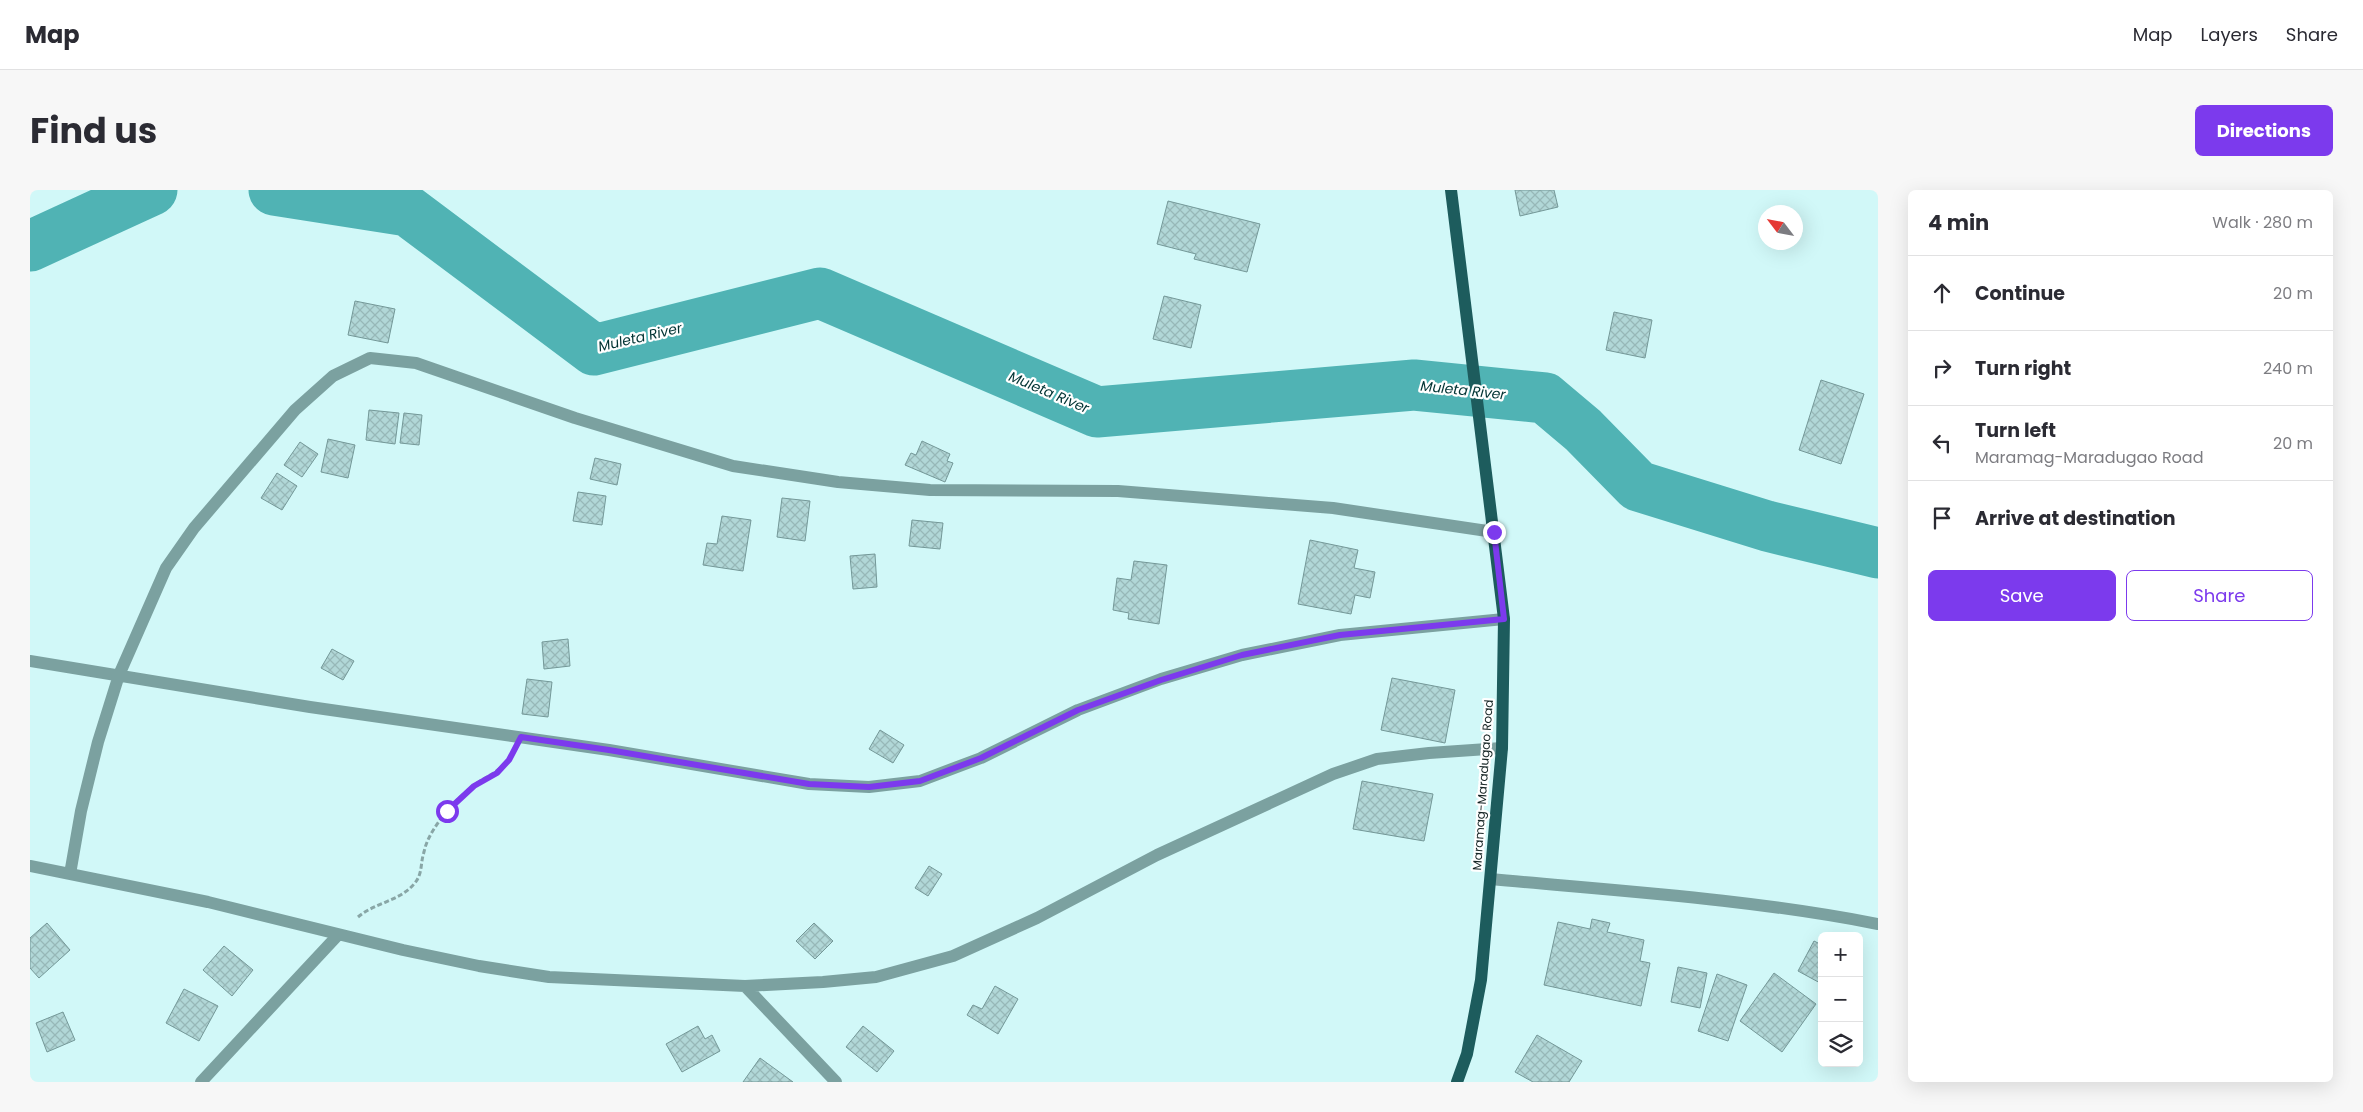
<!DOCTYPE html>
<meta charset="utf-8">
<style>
body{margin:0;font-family:Poppins,sans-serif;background:#f7f7f7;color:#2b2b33}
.controls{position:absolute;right:15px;bottom:15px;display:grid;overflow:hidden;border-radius:8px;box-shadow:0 5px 20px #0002}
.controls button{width:45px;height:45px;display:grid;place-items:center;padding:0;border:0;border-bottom:1px solid #e1e1e2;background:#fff;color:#2b2b33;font:25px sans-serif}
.compass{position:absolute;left:1728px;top:15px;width:45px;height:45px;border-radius:50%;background:#fff;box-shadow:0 5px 20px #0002;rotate:302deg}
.stop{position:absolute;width:15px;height:15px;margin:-11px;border:4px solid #7c3aed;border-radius:50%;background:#fff}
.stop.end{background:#7c3aed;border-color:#fff;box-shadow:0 1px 5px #0008}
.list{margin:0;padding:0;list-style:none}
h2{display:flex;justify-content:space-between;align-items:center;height:65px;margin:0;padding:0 20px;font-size:21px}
h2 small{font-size:16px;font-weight:400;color:#7c7c81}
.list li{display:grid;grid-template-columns:32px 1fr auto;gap:15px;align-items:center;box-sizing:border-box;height:75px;padding:0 20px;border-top:1px solid #e1e1e2}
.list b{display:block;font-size:19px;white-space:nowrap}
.list p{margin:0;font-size:16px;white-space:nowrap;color:#7c7c81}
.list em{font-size:16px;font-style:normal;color:#7c7c81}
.actions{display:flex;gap:10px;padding:15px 20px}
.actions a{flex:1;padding:11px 0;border:1px solid #7c3aed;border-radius:8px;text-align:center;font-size:18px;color:#7c3aed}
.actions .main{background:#7c3aed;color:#fff}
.icon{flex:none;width:28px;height:28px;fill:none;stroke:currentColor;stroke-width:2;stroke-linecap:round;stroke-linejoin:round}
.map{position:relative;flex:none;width:1848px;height:892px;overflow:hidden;border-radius:8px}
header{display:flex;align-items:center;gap:30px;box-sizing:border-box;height:70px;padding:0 25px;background:#fff;border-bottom:1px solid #e1e1e2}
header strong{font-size:24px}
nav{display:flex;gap:28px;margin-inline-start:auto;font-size:18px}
.intro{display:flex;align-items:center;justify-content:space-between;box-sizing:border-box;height:120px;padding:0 30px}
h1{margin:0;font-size:35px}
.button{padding:12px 22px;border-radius:8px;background:#7c3aed;color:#fff;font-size:18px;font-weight:700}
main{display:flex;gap:30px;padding:0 30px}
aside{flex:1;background:#fff;border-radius:8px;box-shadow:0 5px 20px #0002}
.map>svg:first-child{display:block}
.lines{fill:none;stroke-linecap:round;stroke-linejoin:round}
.river{stroke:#50b3b4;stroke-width:51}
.building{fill:url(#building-cross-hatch);stroke:#749898}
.path{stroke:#88a6a6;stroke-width:3;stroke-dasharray:5 2.5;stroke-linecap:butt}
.minor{stroke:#7ba1a0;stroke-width:12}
.major{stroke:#1d5c5d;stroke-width:12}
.route{stroke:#7c3aed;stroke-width:6}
.labels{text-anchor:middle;stroke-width:4.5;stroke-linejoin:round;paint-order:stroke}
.street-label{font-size:12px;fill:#142323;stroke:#fff}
.water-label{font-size:14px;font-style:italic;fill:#013333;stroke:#fff}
</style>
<header>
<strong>Map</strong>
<nav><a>Map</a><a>Layers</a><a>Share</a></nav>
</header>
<div class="intro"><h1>Find us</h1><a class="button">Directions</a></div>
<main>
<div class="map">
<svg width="1848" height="892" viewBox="0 0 1848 892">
<defs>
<pattern id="building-cross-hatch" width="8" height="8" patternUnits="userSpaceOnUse" patternTransform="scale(1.25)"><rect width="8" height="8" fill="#b1d7d7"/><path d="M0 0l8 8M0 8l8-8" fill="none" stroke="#97b8b8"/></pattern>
</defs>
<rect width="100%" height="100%" fill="#d1f8f8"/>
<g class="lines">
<!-- river -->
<path class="river" d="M 244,0 L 378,21 L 564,160 L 790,103 L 1067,222 L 1384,195 L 1515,208 L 1553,240 L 1608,296 L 1737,336 L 1848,363
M 0,56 L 122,0"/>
</g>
<!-- building -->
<path class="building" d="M 1485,0 L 1524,0 L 1528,17 L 1490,26 Z
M 1138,11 L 1230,34 L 1217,82 L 1164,69 L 1166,64 L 1127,54 Z
M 1134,106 L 1171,115 L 1161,158 L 1123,149 Z
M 325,111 L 365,119 L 358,153 L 318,145 Z
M 1584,122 L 1622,130 L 1615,168 L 1576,160 Z
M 1791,190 L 1834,204 L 1811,274 L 1769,260 Z
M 339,220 L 369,223 L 365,254 L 336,250 Z
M 374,223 L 392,225 L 389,255 L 370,253 Z
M 298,249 L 325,255 L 318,288 L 291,282 Z
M 892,251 L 920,264 L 917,271 L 923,273 L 915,292 L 875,275 L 881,263 L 886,265 Z
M 270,252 L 288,264 L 272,287 L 254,275 Z
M 565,268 L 591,274 L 587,295 L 560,289 Z
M 247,283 L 267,296 L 252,320 L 231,308 Z
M 548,302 L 576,306 L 572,335 L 543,331 Z
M 752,308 L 780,311 L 775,351 L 747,347 Z
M 692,326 L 721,330 L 713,381 L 673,375 L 677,353 L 687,354 Z
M 882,330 L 913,333 L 910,359 L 879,356 Z
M 1280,350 L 1328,360 L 1324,378 L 1345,382 L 1340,408 L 1325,405 L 1321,424 L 1268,414 Z
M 845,364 L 847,397 L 823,399 L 820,366 Z
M 1104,371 L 1137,375 L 1129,434 L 1098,429 L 1099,423 L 1083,420 L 1087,388 L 1101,390 Z
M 538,449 L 540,476 L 514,479 L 512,452 Z
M 302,459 L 324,471 L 313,490 L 291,478 Z
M 1362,488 L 1425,500 L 1415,553 L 1351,540 Z
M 497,489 L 522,492 L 518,527 L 492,524 Z
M 850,540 L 874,555 L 863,573 L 839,559 Z
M 1332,591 L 1403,604 L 1394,651 L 1323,639 Z
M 899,676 L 912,684 L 898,706 L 885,698 Z
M 1562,729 L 1580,733 L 1577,742 L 1614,750 L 1610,771 L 1620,773 L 1611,816 L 1514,795 L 1528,732 L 1560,739 Z
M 17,733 L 40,760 L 9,788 L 0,778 L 0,748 Z
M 784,733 L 803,751 L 785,769 L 766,751 Z
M 1784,751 L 1792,755 L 1792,794 L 1768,781 Z
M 194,756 L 223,780 L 202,806 L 173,780 Z
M 1648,777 L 1677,783 L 1670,818 L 1641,812 Z
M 1744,783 L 1786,814 L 1752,862 L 1710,831 Z
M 1687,784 L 1717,795 L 1698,851 L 1668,841 Z
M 965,796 L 988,809 L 968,844 L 937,825 L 943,815 L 952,819 Z
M 154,799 L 188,816 L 169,851 L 136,833 Z
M 33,822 L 45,850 L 17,862 L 6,833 Z
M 668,836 L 675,849 L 682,845 L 690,861 L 652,882 L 636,854 Z
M 833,836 L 864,861 L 847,882 L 816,857 Z
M 1507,845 L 1552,871 L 1539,892 L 1503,892 L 1485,882 Z
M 730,868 L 763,892 L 713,892 Z"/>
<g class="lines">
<!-- path -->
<path class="path" d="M 328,727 C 344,713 370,711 384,694 C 393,684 390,674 394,662 C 397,647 407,634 416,622 C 424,613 435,602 444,595 C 457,586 470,582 480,567"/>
<!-- minor -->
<path class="minor" d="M 0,471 L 280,517 L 579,560 L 779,594 L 839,597 L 890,591 L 951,568 L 1048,520 L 1131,489 L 1212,465 L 1310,445 L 1474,429
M 0,676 L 178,712 L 373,760 L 449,776 L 519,787 L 715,796 L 793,792 L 846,787 L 923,766 L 1007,728 L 1127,665 L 1303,584 L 1347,569 L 1399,563 L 1472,558
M 40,684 L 51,621 L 68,552 L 89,485 L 136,378 L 164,338 L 265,220 L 303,186 L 340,168 L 386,173 L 545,228 L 703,276 L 808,292 L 900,300 L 1088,301 L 1303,318 L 1464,342
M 1461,689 C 1590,701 1721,709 1848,734
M 715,796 L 806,892
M 171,892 L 308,745"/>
<!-- major -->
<path class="major" d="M 1421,0 L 1474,429 L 1472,558 L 1451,790 L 1437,864 L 1427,892"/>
</g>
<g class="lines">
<!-- route -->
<path class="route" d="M 417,621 L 444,596 L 467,583 L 479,570 L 491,547 L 579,560 L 779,594 L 839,597 L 890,591 L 951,568 L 1048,520 L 1131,490 L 1212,465 L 1310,445 L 1474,429 L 1464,342"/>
</g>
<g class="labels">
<!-- street labels -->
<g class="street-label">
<text transform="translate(1453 595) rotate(-86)" y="4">Maramag-Maradugao Road</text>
</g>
<!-- water labels -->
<g class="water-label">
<text transform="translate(610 147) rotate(-13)" y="5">Muleta River</text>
<text transform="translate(1433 200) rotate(6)" y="5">Muleta River</text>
<text transform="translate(1019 202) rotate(23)" y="5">Muleta River</text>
</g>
</g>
</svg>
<div class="controls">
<button>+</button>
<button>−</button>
<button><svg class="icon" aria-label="layers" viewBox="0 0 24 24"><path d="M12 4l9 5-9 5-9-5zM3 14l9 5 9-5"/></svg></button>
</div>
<svg class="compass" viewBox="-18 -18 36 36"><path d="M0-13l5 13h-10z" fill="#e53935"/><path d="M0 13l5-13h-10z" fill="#7c7c81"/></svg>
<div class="stop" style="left:417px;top:621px"></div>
<div class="stop end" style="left:1464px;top:342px"></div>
</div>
<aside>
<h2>4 min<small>Walk · 280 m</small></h2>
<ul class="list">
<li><svg class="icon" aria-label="ahead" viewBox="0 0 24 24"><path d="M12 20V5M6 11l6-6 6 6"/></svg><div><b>Continue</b></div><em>20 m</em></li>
<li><svg class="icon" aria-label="right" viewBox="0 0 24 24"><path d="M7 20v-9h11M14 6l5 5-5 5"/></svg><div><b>Turn right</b></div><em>240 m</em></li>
<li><svg class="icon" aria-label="left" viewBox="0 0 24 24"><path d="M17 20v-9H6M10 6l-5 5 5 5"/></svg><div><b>Turn left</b><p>Maramag-Maradugao Road</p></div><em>20 m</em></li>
<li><svg class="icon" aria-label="arrive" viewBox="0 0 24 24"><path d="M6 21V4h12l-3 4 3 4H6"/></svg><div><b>Arrive at destination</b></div></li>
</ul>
<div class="actions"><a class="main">Save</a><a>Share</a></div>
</aside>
</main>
